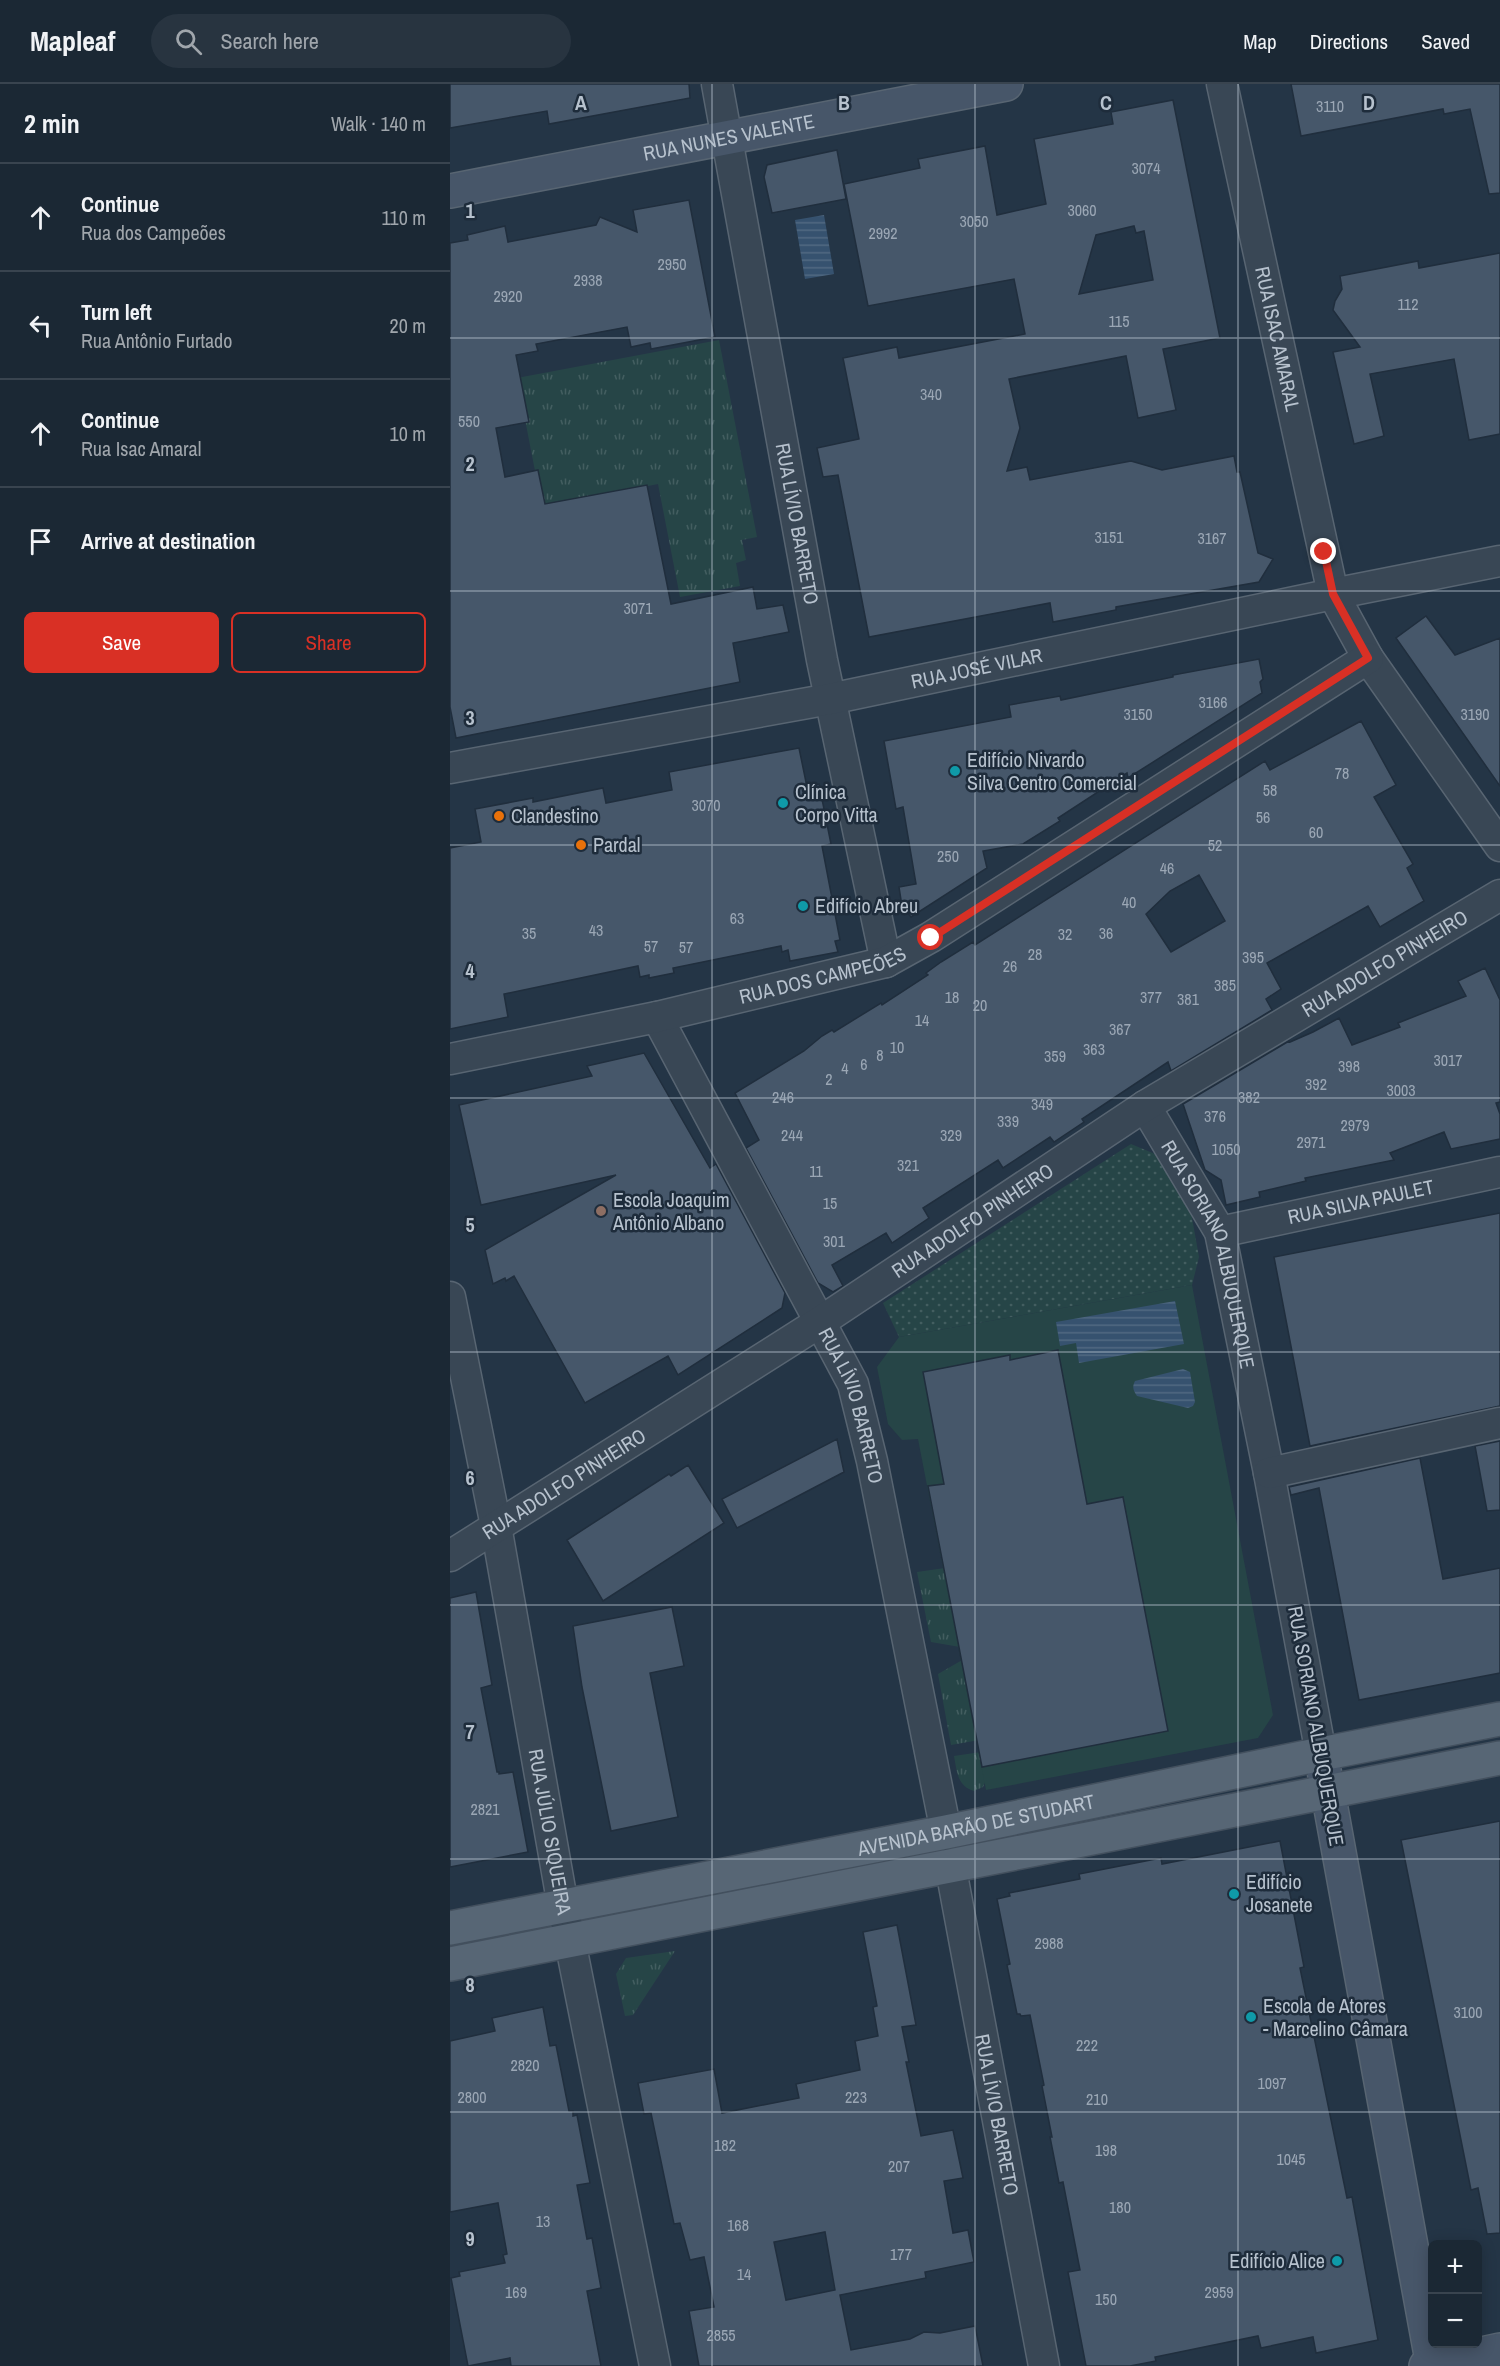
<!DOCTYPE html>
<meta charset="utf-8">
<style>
body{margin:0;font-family:"Archivo Narrow",sans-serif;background:#283440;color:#f1f3f6}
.controls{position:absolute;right:18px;bottom:18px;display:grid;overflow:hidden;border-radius:9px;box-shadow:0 3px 15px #0003}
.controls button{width:54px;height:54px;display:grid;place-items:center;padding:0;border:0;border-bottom:2px solid #39444f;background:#1b2834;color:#f1f3f6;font:30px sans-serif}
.stop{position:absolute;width:18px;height:18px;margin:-14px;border:4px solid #d93025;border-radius:50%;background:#fff}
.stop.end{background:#d93025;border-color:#fff;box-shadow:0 2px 6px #0008}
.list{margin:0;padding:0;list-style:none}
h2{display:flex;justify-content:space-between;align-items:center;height:78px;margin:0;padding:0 24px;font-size:26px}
h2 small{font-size:20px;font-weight:400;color:#a0a6ac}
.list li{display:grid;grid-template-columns:39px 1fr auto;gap:18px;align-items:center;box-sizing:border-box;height:108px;padding:0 24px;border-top:2px solid #39444f}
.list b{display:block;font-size:22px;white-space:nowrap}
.list p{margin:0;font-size:20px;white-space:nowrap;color:#a0a6ac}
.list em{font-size:20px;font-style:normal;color:#a0a6ac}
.actions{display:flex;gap:12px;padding:18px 24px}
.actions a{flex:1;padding:14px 0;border:2px solid #d93025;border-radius:9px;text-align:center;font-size:21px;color:#d93025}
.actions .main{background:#d93025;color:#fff}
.icon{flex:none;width:33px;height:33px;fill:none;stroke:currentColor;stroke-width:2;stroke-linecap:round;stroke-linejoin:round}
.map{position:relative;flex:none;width:1050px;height:2282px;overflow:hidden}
header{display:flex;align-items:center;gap:36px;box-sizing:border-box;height:84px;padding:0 30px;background:#1b2834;border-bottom:2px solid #39444f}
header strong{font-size:28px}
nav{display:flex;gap:33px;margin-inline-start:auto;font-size:21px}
.search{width:420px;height:54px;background:#283440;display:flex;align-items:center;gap:15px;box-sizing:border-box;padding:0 21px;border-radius:33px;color:#a0a6ac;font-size:22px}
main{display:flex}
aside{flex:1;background:#1b2834}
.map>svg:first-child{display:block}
.grass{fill:url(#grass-tufts)}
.park{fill:url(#park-dots)}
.pitch{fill:#264547}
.water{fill:url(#water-rules)}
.building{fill:#46576a;stroke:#202e3d;stroke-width:1.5;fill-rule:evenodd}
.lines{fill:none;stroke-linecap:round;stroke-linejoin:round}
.street-casing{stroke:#586572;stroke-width:33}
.secondary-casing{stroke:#586572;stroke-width:36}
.primary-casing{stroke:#43505e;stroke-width:36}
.street{stroke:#394755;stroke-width:30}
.secondary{stroke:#475669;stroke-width:33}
.primary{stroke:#576675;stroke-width:33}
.route{stroke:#d93025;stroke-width:8}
.grid{fill:none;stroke:#b7c2ce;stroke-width:1.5;stroke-opacity:0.55}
.culture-dot{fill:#0f9aa8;stroke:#1e2c3b;stroke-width:2}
.food-dot{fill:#e8710a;stroke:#1e2c3b;stroke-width:2}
.education-dot{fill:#8d6e63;stroke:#1e2c3b;stroke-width:2}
.labels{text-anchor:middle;stroke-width:5;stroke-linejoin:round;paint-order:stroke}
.number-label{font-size:16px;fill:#9ba7b5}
.street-label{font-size:20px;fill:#b7c2ce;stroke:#1e2c3b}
.poi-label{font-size:20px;fill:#b7c2ce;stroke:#1e2c3b;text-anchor:start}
.grid-label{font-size:20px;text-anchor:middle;font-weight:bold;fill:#b7c2ce;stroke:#1e2c3b;stroke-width:5;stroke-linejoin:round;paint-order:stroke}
</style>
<header>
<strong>Mapleaf</strong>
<div class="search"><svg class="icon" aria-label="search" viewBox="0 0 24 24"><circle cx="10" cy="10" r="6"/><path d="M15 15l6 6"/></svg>Search here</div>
<nav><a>Map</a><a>Directions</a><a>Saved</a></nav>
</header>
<main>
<aside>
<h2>2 min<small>Walk · 140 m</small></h2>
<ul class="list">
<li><svg class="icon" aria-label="ahead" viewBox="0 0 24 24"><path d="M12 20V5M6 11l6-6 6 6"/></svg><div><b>Continue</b><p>Rua dos Campeões</p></div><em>110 m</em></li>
<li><svg class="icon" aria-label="left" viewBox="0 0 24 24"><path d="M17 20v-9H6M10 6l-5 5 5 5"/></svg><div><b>Turn left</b><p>Rua Antônio Furtado</p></div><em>20 m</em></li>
<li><svg class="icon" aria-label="ahead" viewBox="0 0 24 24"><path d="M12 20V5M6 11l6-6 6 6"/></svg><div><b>Continue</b><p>Rua Isac Amaral</p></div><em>10 m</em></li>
<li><svg class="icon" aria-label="arrive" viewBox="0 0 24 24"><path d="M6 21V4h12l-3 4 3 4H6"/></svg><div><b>Arrive at destination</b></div></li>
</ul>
<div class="actions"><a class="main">Save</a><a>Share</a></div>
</aside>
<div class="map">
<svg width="1050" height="2282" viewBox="0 0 1050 2282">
<defs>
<pattern id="grass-tufts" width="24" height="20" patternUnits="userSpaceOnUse" patternTransform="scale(1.5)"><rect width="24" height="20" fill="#264547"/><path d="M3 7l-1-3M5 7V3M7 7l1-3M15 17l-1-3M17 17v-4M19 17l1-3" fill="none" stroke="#435e60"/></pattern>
<pattern id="park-dots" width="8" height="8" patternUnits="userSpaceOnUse" patternTransform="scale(1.5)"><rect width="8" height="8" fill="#264547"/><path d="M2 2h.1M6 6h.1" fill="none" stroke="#435e60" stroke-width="1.8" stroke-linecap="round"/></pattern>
<pattern id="water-rules" width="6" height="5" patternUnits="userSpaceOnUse" patternTransform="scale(1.5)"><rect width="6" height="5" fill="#36526f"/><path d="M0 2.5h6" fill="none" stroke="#516982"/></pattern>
</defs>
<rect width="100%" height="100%" fill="#243546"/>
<!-- grass -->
<path class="grass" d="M 269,256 L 307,453 L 292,456 L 296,476 L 286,479 L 290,502 L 230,513 L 208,400 L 92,423 L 67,294 Z
M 502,1483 L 510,1563 L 481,1558 L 467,1488 Z
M 514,1575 L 535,1655 L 501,1661 L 488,1590 Z
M 531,1668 L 536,1696 L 533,1703 L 524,1707 C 507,1702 507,1687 504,1672 Z
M 225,1867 L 183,1931 L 175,1932 L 166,1890 L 176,1874 Z"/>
<!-- park -->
<path class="park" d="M 681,1060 L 705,1070 L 728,1089 L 740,1123 L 749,1173 L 742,1201 L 449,1253 L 433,1219 Z"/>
<!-- pitch -->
<path class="pitch" d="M 742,1201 L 823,1631 L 808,1654 L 536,1706 L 468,1355 L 452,1356 L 438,1340 L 427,1283 L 449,1253 Z"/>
<!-- water -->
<path class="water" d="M 374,131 L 384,190 L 355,195 L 345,136 Z
M 725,1217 L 734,1260 L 629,1279 L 626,1259 L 610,1262 L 606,1238 Z
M 733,1285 L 740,1288 L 745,1318 L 743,1322 L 738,1324 L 687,1312 C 683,1306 682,1303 685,1297 Z"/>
<!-- building -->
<path class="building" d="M 0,0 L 239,0 L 240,14 L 99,40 L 97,27 L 0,44 Z
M 841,0 L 1050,0 L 1050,109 L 1039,110 L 1020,25 L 994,30 L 993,25 L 851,52 Z
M 723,16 L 770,254 L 713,265 L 726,326 L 688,334 L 676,272 L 559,295 L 570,344 L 557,387 L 577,383 L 580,396 L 681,377 L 712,386 L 784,372 L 787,388 L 790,388 L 808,469 L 823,475 L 809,498 L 666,523 L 666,526 L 603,538 L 600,519 L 419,553 L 388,391 L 373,393 L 367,364 L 409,355 L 393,274 L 447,263 L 449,274 L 575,250 L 564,195 L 418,222 L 394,100 L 470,84 L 468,75 L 535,62 L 547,131 L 596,120 L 584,55 L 663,40 L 661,28 ZM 684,142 L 686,149 L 694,147 L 703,196 L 629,210 L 646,151 Z
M 387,66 L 396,115 L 322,129 L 314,93 L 317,81 Z
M 239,116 L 265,253 L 201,265 L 200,259 L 181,263 L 177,243 L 86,260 L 88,267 L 66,271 L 79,338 L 46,344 L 55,393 L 88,386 L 95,420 L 197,401 L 221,520 L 303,503 L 307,525 L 333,521 L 339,548 L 283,559 L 290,598 L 6,654 L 0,623 L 0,159 L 18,156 L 17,151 L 55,142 L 58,158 L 146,141 L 150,133 L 187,148 L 183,126 Z
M 1050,169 L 1050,350 L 1019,356 L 1004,275 L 920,290 L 934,352 L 904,360 L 883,268 L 910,263 L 883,226 L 885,217 L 892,205 L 890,192 L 968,177 L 969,184 Z
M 976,532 L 1005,571 L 1050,554 L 1050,702 L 946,554 Z
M 809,575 L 813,595 L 810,598 L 812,609 L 678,694 L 677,689 L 608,734 L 610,737 L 573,760 L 533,767 L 537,784 L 461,833 L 452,822 L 449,803 L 466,800 L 453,723 L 446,725 L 434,657 L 561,633 L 559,621 L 610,612 L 611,616 L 723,593 L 723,591 Z
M 911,637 L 946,701 L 924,713 L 963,780 L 957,784 L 974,817 L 930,843 L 918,822 L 817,879 L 831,905 L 816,915 L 822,926 L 721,987 L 718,978 L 632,1035 L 634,1038 L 604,1058 L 600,1053 L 553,1084 L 548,1076 L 473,1124 L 479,1134 L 442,1159 L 436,1149 L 382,1181 L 393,1202 L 383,1208 L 368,1199 L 296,1064 L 309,1056 L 285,1009 L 354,967 L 372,952 L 382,946 L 384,948 L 431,919 L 432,921 L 478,891 L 476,889 L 491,878 L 523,858 L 525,861 L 815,677 L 820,686 ZM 749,791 L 775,837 L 721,868 L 696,830 L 720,807 Z
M 349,664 L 357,703 L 369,700 L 381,760 L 372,762 L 390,856 L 385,857 L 388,868 L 340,877 L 338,866 L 332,868 L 331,862 L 223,884 L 224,889 L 199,894 L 199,891 L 190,893 L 188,882 L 54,910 L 58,933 L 0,945 L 0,764 L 31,758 L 25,725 L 83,714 L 83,718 L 153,704 L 156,719 L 222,706 L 219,688 Z
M 1035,884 L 1050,916 L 1050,1018 L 1046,1019 L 1050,1030 L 1050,1055 L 1001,1065 L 994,1048 L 940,1069 L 944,1076 L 855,1094 L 856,1097 L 809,1108 L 810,1113 L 776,1121 L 771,1096 L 755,1086 L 733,1020 L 839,957 L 840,958 L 863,948 L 889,934 L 902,961 L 950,943 L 948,939 L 1016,912 L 1008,897 Z
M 194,969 L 260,1084 L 266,1080 L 335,1209 L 332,1224 L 228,1291 L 218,1272 L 135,1319 L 64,1192 L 56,1197 L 55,1194 L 43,1200 L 35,1166 L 166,1091 L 31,1121 L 9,1021 L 142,992 L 137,982 Z
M 1050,1129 L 1050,1322 L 860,1362 L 824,1173 Z
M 608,1266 L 637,1420 L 673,1413 L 718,1647 L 532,1683 L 478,1402 L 494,1400 L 473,1288 L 560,1271 L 560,1276 Z
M 387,1355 L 394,1388 L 287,1444 L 272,1415 Z
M 1050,1357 L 1050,1426 L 1037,1427 L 1025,1362 Z
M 970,1374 L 993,1495 L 1050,1484 L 1050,1589 L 909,1616 L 869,1404 L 841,1411 L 839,1403 Z
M 238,1381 L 274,1439 L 153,1517 L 117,1456 L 219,1390 L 221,1392 Z
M 26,1508 L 42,1601 L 31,1604 L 47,1688 L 49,1688 L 49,1690 L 63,1688 L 78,1768 L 0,1783 L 0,1514 Z
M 222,1523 L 234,1582 L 200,1589 L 228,1733 L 161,1747 L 132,1603 L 123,1542 Z
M 1050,1737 L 1050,2149 L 1037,2150 L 1028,2104 L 1021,2106 L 951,1756 Z
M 830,1757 L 854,1883 L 850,1884 L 897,2114 L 902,2113 L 928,2256 L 866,2269 L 863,2253 L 811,2264 L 808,2252 L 705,2273 L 706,2277 L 680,2282 L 636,2282 L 618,2188 L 630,2186 L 613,2098 L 609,2099 L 600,2053 L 602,2053 L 592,2002 L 594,2001 L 580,1931 L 571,1932 L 570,1930 L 567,1930 L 557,1881 L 560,1880 L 547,1815 L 560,1812 L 559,1809 L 630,1795 L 629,1790 L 711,1774 L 712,1780 Z
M 447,1841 L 466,1941 L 452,1943 L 459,1978 L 456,1978 L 471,2052 L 503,2046 L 513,2094 L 494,2097 L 503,2149 L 518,2146 L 524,2178 L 475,2188 L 476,2194 L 390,2211 L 401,2266 L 460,2255 L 474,2248 L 490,2249 L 525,2242 L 533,2282 L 249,2282 L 239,2227 L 264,2223 L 254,2173 L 240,2176 L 230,2139 L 224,2140 L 201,2029 L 194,2030 L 188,1999 L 264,1985 L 272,2029 L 349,2014 L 346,2000 L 410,1986 L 405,1957 L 428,1952 L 423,1923 L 427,1922 L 413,1848 ZM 375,2148 L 385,2206 L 336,2216 L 324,2158 Z
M 93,1923 L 100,1962 L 106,1961 L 119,2027 L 123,2027 L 123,2032 L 127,2031 L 140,2099 L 127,2101 L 137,2155 L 142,2154 L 151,2204 L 137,2207 L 151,2282 L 61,2282 L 60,2274 L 18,2282 L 1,2194 L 10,2192 L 9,2188 L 55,2179 L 53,2171 L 57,2170 L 48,2119 L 0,2128 L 0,1957 L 45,1947 L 42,1934 Z"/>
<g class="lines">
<!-- street casing -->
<g class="street-casing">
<g id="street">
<path id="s1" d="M 267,0 L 372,576 L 436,878"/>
<path id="s2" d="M 772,0 L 883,510 L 918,574 L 1050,762"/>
<path id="s3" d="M 0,684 L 380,615 L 883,510 L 1050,477"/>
<path id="s4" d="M 207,933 L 403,1300 L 422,1377 L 496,1748"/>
<path id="s5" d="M 0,975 L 207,933 L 436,878 L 481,853 L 918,574"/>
<path id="s6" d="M 695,1022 L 770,1148 L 819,1389 L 871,1670"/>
<path id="s7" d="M 770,1148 L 1050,1088"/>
<path id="s8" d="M 0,1213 L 46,1442 L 113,1822 L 205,2282"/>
<path d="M 819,1389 L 1050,1339"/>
<path id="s9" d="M 0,1472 L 370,1238 L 695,1022 L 1050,811"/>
<path id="s10" d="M 500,1780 L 594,2282"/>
</g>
</g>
<!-- secondary casing -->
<g class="secondary-casing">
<g id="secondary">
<path id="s11" d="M 0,107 L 556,0"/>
<path d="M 871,1670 L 983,2282"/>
<path d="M 976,2282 L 1050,2266"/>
</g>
</g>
<!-- primary casing -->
<g class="primary-casing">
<g id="primary">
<path id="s12" d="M 0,1844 L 496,1748 L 871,1670 L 1050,1635"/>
<path d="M 0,1880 L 1050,1674"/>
</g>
</g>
<!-- street -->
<use href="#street" class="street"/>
<!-- secondary -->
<use href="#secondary" class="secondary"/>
<!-- primary -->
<use href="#primary" class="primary"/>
</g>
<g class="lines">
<!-- route -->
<path class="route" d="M 481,854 L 918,574 L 883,510 L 874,468"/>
</g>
<!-- grid -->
<path class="grid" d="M 262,0 L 262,2282M 525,0 L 525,2282M 788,0 L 788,2282M 0,254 L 1050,254M 0,507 L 1050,507M 0,761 L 1050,761M 0,1014 L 1050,1014M 0,1268 L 1050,1268M 0,1521 L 1050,1521M 0,1775 L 1050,1775M 0,2028 L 1050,2028"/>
<!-- markers -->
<g class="culture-dot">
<circle cx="505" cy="687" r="6"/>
<circle cx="333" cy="719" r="6"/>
<circle cx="353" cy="822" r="6"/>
<circle cx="784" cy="1810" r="6"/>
<circle cx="801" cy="1933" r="6"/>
<circle cx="887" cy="2177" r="6"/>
</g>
<g class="food-dot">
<circle cx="49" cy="732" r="6"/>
<circle cx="131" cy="761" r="6"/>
</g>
<circle class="education-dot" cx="151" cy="1127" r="6"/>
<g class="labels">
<!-- number labels -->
<g class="number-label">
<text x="880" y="28">3110</text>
<text x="696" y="90">3074</text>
<text x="632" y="132">3060</text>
<text x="524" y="143">3050</text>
<text x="433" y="155">2992</text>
<text x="222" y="186">2950</text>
<text x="138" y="202">2938</text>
<text x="58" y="218">2920</text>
<text x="958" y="226">112</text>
<text x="669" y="243">115</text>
<text x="481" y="316">340</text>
<text x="19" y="343">550</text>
<text x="659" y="459">3151</text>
<text x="762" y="460">3167</text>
<text x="188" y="530">3071</text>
<text x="763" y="624">3166</text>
<text x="688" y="636">3150</text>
<text x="1025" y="636">3190</text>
<text x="892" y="695">78</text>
<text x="820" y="712">58</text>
<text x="256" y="727">3070</text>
<text x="813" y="739">56</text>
<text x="866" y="754">60</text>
<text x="765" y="767">52</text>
<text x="498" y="778">250</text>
<text x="717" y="790">46</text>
<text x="679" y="824">40</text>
<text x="287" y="840">63</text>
<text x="146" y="852">43</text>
<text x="79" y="855">35</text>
<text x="656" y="855">36</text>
<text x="615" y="856">32</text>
<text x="201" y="868">57</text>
<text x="236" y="869">57</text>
<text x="585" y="876">28</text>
<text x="803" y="879">395</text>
<text x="560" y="888">26</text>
<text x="775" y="907">385</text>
<text x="502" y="919">18</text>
<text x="701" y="919">377</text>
<text x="738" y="921">381</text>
<text x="530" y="927">20</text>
<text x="472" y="942">14</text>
<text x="670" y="951">367</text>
<text x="447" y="969">10</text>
<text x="644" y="971">363</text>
<text x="430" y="977">8</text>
<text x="605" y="978">359</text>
<text x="998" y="982">3017</text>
<text x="414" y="986">6</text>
<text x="899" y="988">398</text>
<text x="395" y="990">4</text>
<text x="379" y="1001">2</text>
<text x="866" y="1006">392</text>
<text x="951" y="1012">3003</text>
<text x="333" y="1019">246</text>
<text x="799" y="1019">382</text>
<text x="592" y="1026">349</text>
<text x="765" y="1038">376</text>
<text x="558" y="1043">339</text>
<text x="905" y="1047">2979</text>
<text x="342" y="1057">244</text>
<text x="501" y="1057">329</text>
<text x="861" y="1064">2971</text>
<text x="776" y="1071">1050</text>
<text x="458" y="1087">321</text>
<text x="366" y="1093">11</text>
<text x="380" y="1125">15</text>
<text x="384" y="1163">301</text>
<text x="35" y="1731">2821</text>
<text x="599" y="1865">2988</text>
<text x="1018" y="1934">3100</text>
<text x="637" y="1967">222</text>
<text x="75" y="1987">2820</text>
<text x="822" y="2005">1097</text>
<text x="22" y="2019">2800</text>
<text x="406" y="2019">223</text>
<text x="647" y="2021">210</text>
<text x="275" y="2067">182</text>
<text x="656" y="2072">198</text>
<text x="841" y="2081">1045</text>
<text x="449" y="2088">207</text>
<text x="670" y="2129">180</text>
<text x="93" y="2143">13</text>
<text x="288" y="2147">168</text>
<text x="451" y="2176">177</text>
<text x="294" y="2196">14</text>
<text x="66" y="2214">169</text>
<text x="769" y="2214">2959</text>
<text x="656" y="2221">150</text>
<text x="271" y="2257">2855</text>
</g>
<!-- street labels -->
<g class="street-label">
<text dy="7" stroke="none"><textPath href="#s11" startOffset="284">RUA NUNES VALENTE</textPath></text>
<text dy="7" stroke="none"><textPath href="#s2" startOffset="261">RUA ISAC AMARAL</textPath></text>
<text dy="7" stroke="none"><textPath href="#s1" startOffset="447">RUA LÍVIO BARRETO</textPath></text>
<text dy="7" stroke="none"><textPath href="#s3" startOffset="536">RUA JOSÉ VILAR</textPath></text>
<text dy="7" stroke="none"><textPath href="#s9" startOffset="1107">RUA ADOLFO PINHEIRO</textPath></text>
<text dy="7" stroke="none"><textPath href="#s5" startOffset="382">RUA DOS CAMPEÕES</textPath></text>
<text dy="7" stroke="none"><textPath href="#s7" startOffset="144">RUA SILVA PAULET</textPath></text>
<text dy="7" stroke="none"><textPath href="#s9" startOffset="621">RUA ADOLFO PINHEIRO</textPath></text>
<text dy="7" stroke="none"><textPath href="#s6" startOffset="164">RUA SORIANO ALBUQUERQUE</textPath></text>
<text dy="7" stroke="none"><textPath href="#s4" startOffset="436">RUA LÍVIO BARRETO</textPath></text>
<text dy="7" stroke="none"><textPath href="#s9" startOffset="135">RUA ADOLFO PINHEIRO</textPath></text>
<text transform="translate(866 1642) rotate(80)" y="7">RUA SORIANO ALBUQUERQUE</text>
<text dy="7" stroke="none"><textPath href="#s12" startOffset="536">AVENIDA BARÃO DE STUDART</textPath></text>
<text dy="7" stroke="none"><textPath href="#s8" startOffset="544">RUA JÚLIO SIQUEIRA</textPath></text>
<text dy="7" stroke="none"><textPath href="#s10" startOffset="255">RUA LÍVIO BARRETO</textPath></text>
</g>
<!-- poi labels -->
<g class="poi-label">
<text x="517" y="683">Edifício Nivardo<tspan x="517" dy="23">Silva Centro Comercial</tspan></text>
<text x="345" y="715">Clínica<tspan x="345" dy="23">Corpo Vitta</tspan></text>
<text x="61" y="739">Clandestino</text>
<text x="143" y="768">Pardal</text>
<text x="365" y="829">Edifício Abreu</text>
<text x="163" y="1123">Escola Joaquim<tspan x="163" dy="23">Antônio Albano</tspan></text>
<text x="796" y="1805">Edifício<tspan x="796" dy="23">Josanete</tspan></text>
<text x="813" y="1929">Escola de Atores<tspan x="813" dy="23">- Marcelino Câmara</tspan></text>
<text x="875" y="2184" text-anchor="end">Edifício Alice</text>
</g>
</g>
<g class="grid-label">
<text x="131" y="26">A</text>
<text x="394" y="26">B</text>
<text x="656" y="26">C</text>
<text x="919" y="26">D</text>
<text x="20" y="134">1</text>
<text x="20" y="387">2</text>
<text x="20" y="641">3</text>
<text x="20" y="894">4</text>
<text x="20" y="1148">5</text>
<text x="20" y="1401">6</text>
<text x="20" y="1655">7</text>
<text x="20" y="1908">8</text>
<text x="20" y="2162">9</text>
</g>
</svg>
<div class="controls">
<button>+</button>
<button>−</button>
</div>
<div class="stop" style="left:481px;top:854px"></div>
<div class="stop end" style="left:874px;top:468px"></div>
</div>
</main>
